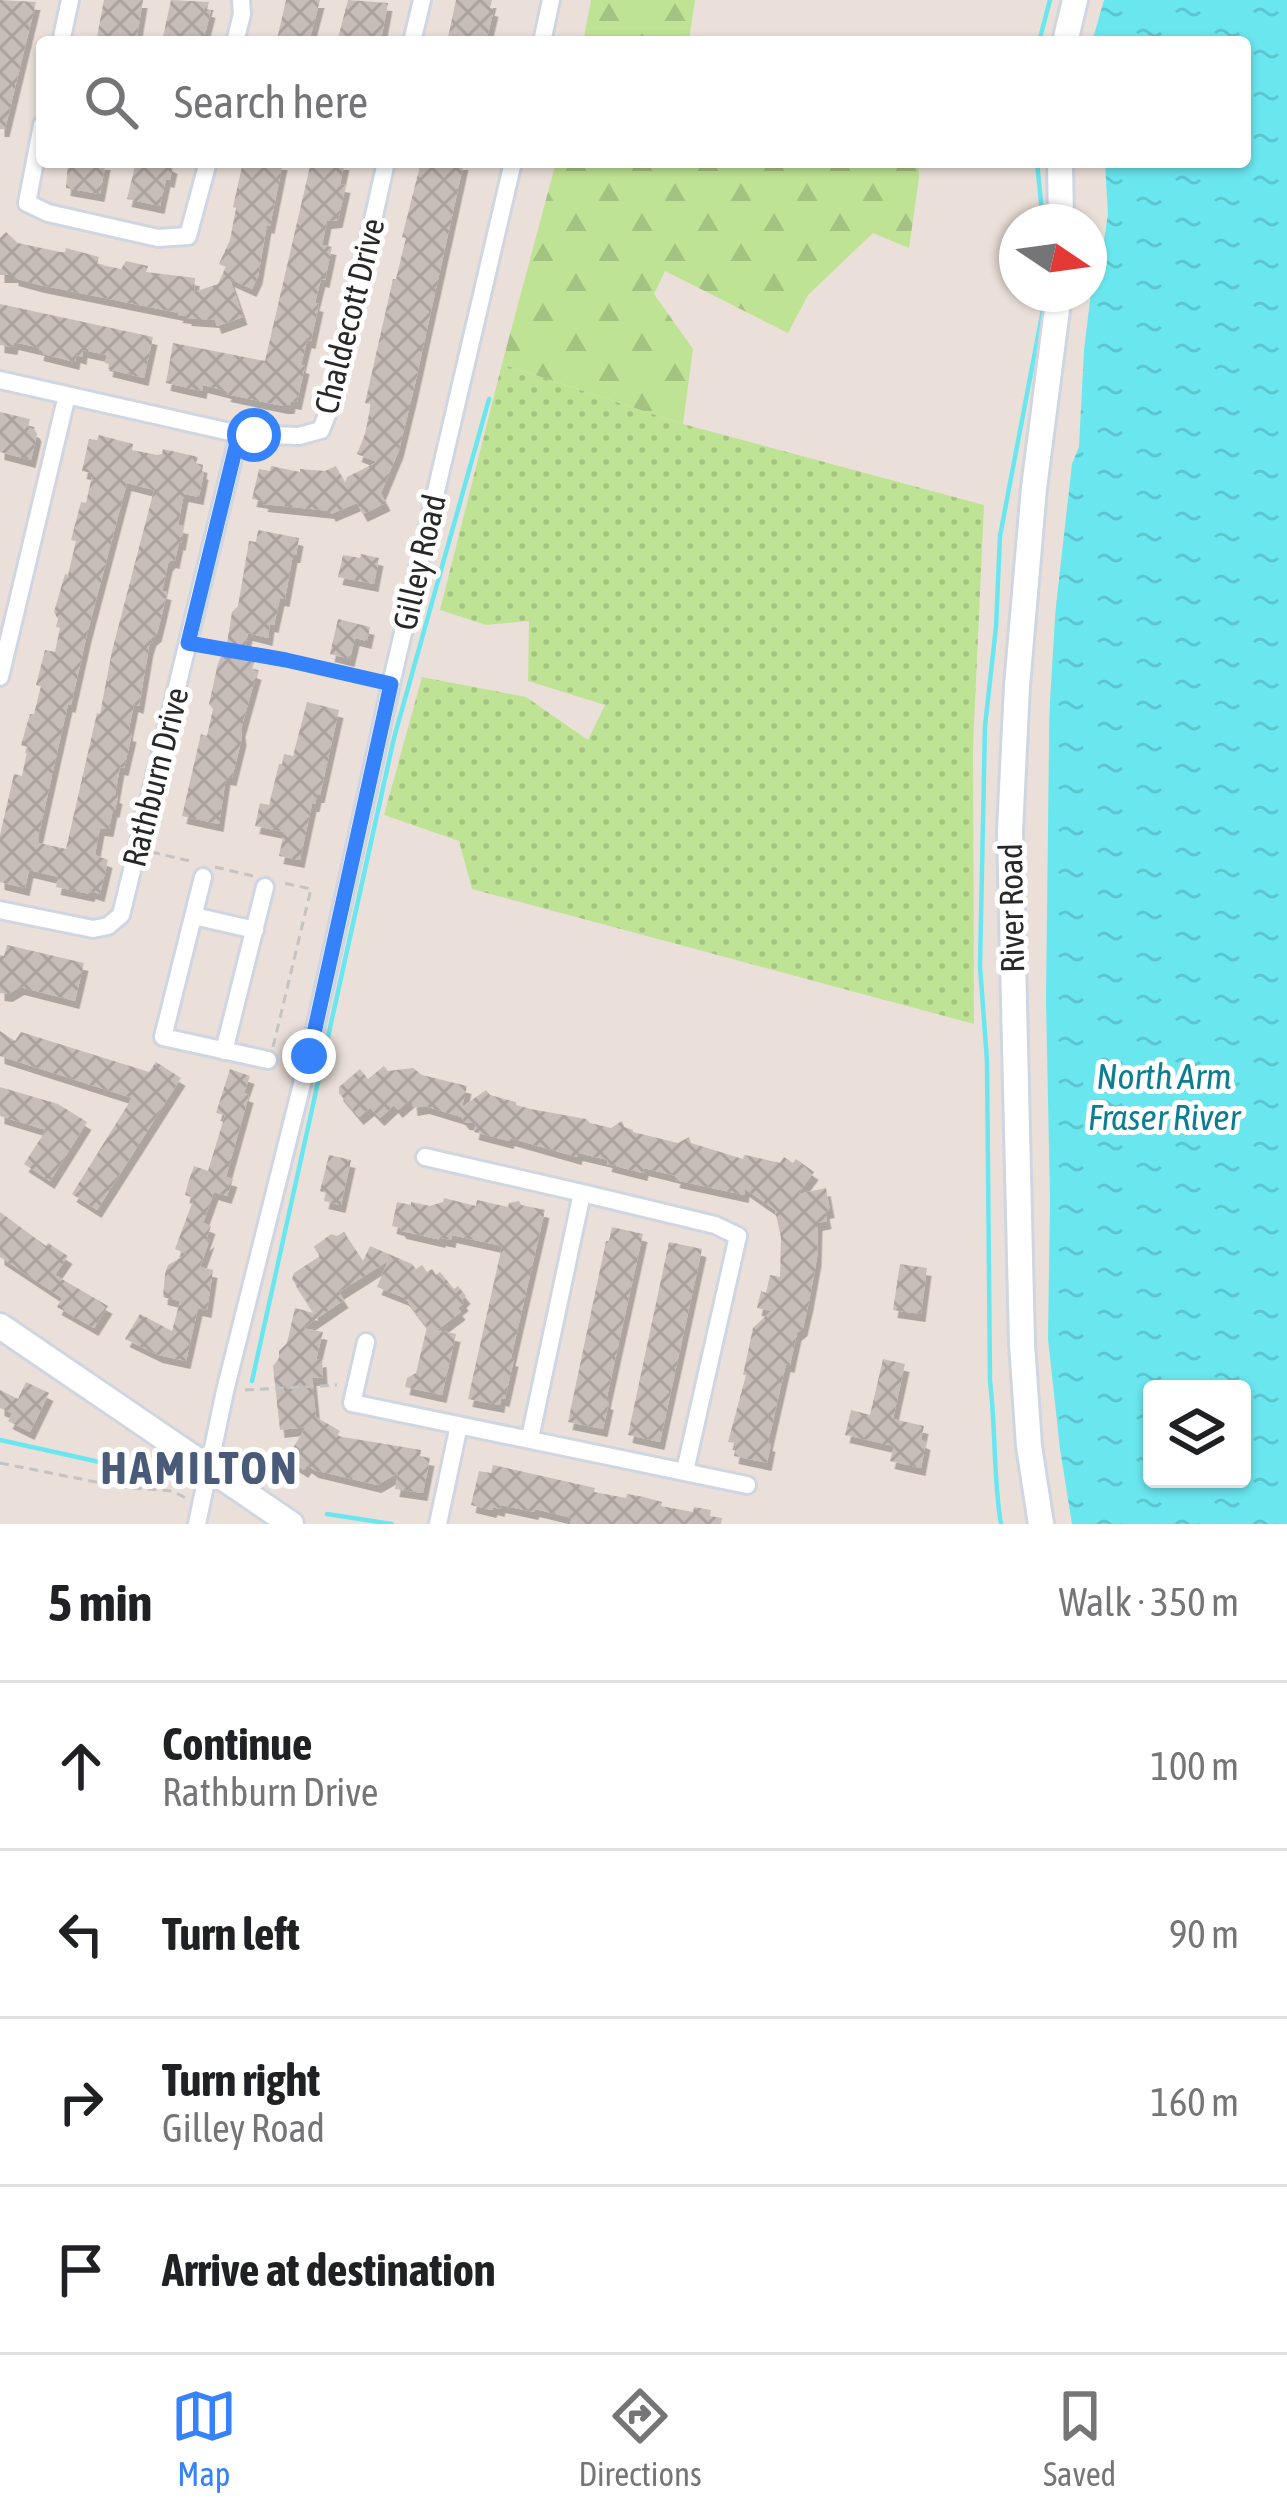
<!DOCTYPE html>
<meta charset="utf-8">
<style>
body{margin:0;font-family:"Asap Condensed",sans-serif;background:#f2f2f2;color:#202124}
.controls{position:absolute;right:36px;bottom:36px;display:grid;overflow:hidden;border-radius:12px;box-shadow:0 3px 9px #0004}
.controls button{width:108px;height:108px;display:grid;place-items:center;padding:0;border:0;border-bottom:3px solid #e0e0e0;background:#fff;color:#202124;font:60px sans-serif}
.compass{position:absolute;left:999px;top:204px;width:108px;height:108px;border-radius:50%;background:#fff;box-shadow:0 3px 9px #0004;rotate:103deg}
.stop{position:absolute;width:36px;height:36px;margin:-27px;border:9px solid #3682fb;border-radius:50%;background:#fff}
.stop.end{background:#3682fb;border-color:#fff;box-shadow:0 3px 12px #0008}
.list{margin:0;padding:0;list-style:none}
h2{display:flex;justify-content:space-between;align-items:center;height:156px;margin:0;padding:0 48px;font-size:51px}
h2 small{font-size:39px;font-weight:400;color:#757577}
.list li{display:grid;grid-template-columns:78px 1fr auto;gap:36px;align-items:center;box-sizing:border-box;height:168px;padding:0 48px;border-top:3px solid #e0e0e0}
.list b{display:block;font-size:45px;white-space:nowrap}
.list p{margin:0;font-size:39px;white-space:nowrap;color:#757577}
.list em{font-size:39px;font-style:normal;color:#757577}
.icon{flex:none;width:66px;height:66px;fill:none;stroke:currentColor;stroke-width:2;stroke-linecap:round;stroke-linejoin:round}
.map{position:relative;flex:none;width:1287px;height:1524px;overflow:hidden}
.search{position:absolute;background:#fff;box-shadow:0 3px 9px #0004;left:36px;right:36px;top:36px;height:132px;display:flex;align-items:center;gap:30px;box-sizing:border-box;padding:0 42px;border-radius:12px;color:#757577;font-size:45px}
.sheet{height:828px;background:#fff}
nav{display:flex;justify-content:space-around;align-items:center;box-sizing:border-box;height:168px;border-top:3px solid #e0e0e0;background:#fff;font-size:33px;color:#757577}
nav a{display:grid;justify-items:center;gap:6px}
nav .on{color:#3682fb}
.map>svg:first-child{display:block}
.grass{fill:url(#grass-dots)}
.forest{fill:url(#forest-firs)}
.water{fill:url(#water-ripples);fill-rule:evenodd}
.pier{fill:#ebe0d9}
.lines{fill:none;stroke-linecap:round;stroke-linejoin:round}
.stream{stroke:#6ae6ef;stroke-width:4.5}
.building{fill:url(#building-cross-hatch);fill-rule:evenodd;filter:url(#shadow)}
.street-casing{stroke:#cfd6e2;stroke-width:22}
.secondary-casing{stroke:#cfd6e2;stroke-width:30}
.path{stroke:#c3c3c3;stroke-width:3;stroke-dasharray:9 6;stroke-linecap:butt}
.street{stroke:#fff;stroke-width:16}
.secondary{stroke:#fff;stroke-width:24}
.route{stroke:#3682fb;stroke-width:15}
.labels{text-anchor:middle;stroke-width:10;stroke-linejoin:round;paint-order:stroke}
.street-label{font-size:33px;fill:#282828;stroke:#fff}
.water-label{font-size:36px;font-style:italic;fill:#0c7e91;stroke:#fff}
.district-label{font-size:45px;font-weight:bold;letter-spacing:3px;fill:#495b79;stroke:#fff}
</style>
<div class="map">
<svg width="1287" height="1524" viewBox="0 0 1287 1524">
<defs>
<pattern id="grass-dots" width="8" height="8" patternUnits="userSpaceOnUse" patternTransform="scale(3)"><rect width="8" height="8" fill="#bfe395"/><path d="M2 2h.1M6 6h.1" fill="none" stroke="#a4c380" stroke-width="1.8" stroke-linecap="round"/></pattern>
<pattern id="forest-firs" width="22" height="20" patternUnits="userSpaceOnUse" patternTransform="scale(3)"><rect width="22" height="20" fill="#bfe395"/><path d="M5 1l3.5 6h-7zM16 11l3.5 6h-7z" fill="#a4c380"/></pattern>
<pattern id="water-ripples" width="26" height="14" patternUnits="userSpaceOnUse" patternTransform="scale(3)"><rect width="26" height="14" fill="#6ae6ef"/><path d="M2 4q2-2 4 0t4 0M15 11q2-2 4 0t4 0" fill="none" stroke="#5cc5cd"/></pattern>
<pattern id="building-cross-hatch" width="8" height="8" patternUnits="userSpaceOnUse" patternTransform="scale(3)"><rect width="8" height="8" fill="#c6bdb9"/><path d="M0 0l8 8M0 8l8-8" fill="none" stroke="#aaa29f"/></pattern>
<filter id="shadow"><feDropShadow dx="4.5" dy="8" stdDeviation="0" flood-color="#0004"/></filter>
</defs>
<rect width="100%" height="100%" fill="#ebe0d9"/>
<!-- grass -->
<path class="grass" d="M 502,364 L 683,424 L 984,505 L 973,747 L 974,1024 L 472,889 L 459,841 L 384,815 L 422,677 L 526,697 L 588,740 L 605,705 L 528,681 L 529,621 L 486,625 L 440,610 Z"/>
<!-- forest -->
<path class="forest" d="M 591,0 L 695,0 L 689,40 L 697,42 L 583,42 Z
M 556,162 L 918,162 L 919,178 L 909,248 L 873,233 L 808,295 L 788,333 L 665,271 L 654,294 L 693,349 L 683,424 L 502,364 Z"/>
<!-- water -->
<path class="water" d="M 1104,0 L 1287,0 L 1287,1524 L 1065,1524 L 1041,1318 L 1038,903 L 1057,584 L 1089,294 L 1096,162 L 1245,162 L 1245,42 L 1092,42 ZM 1152,1389 L 1242,1389 L 1242,1479 L 1152,1479 Z"/>
<!-- pier -->
<path class="pier" d="M 1090,162 L 1105,162 L 1108,214 L 1103,247 L 1095,260 L 1084,350 L 1079,447 L 1072,464 L 1050,659 L 1046,1000 L 1050,1199 L 1048,1339 L 1060,1449 L 1072,1524 L 1059,1524 L 1036,1331 L 1037,1194 L 1032,903 L 1052,584 L 1078,294 L 1089,294 L 1089,222 L 1085,222 Z"/>
<g class="lines">
<!-- stream -->
<path class="stream" d="M 1039,42 L 1050,0
M 1037,162 L 1043,222
M 252,1381 L 394,738 L 489,399
M 0,1440 L 149,1473
M 327,1514 L 392,1524
M 1001,1524 C 993,1477 996,1429 990,1381 L 987,1061 L 980,966 L 985,726 L 996,627 L 1000,536 L 1046,294"/>
</g>
<!-- building -->
<path class="building" d="M 0,0 L 36,2 L 5,129 L 0,129 Z
M 104,0 L 143,0 L 136,42 L 96,42 Z
M 171,0 L 209,2 L 207,9 L 211,10 L 203,42 L 162,42 Z
M 286,0 L 320,0 L 309,42 L 277,39 Z
M 348,0 L 388,3 L 381,40 L 374,38 L 373,42 L 358,42 L 338,38 Z
M 456,0 L 492,0 L 490,8 L 494,9 L 486,42 L 447,42 Z
M 68,162 L 106,162 L 100,194 L 66,188 Z
M 136,162 L 165,162 L 173,166 L 170,180 L 166,179 L 160,206 L 127,199 Z
M 243,162 L 283,162 L 270,226 L 267,225 L 258,276 L 252,289 L 230,279 L 243,317 L 217,326 L 215,320 L 187,318 L 187,316 L 178,315 L 179,313 L 40,285 L 14,278 L 14,275 L 0,275 L 0,238 L 6,232 L 18,243 L 60,252 L 65,252 L 66,248 L 99,257 L 97,264 L 121,269 L 126,261 L 148,266 L 146,272 L 195,278 L 194,292 L 218,284 L 226,267 L 219,264 L 230,240 L 236,208 L 233,207 Z
M 311,162 L 345,162 L 340,184 L 346,185 L 338,220 L 327,221 L 322,245 L 332,247 L 325,280 L 321,279 L 315,303 L 319,304 L 311,341 L 307,340 L 301,365 L 305,366 L 297,402 L 291,401 L 290,406 L 283,406 L 226,394 L 227,391 L 203,385 L 202,391 L 166,383 L 173,343 L 265,361 Z
M 421,162 L 464,162 L 413,393 L 399,450 L 381,493 L 386,503 L 363,514 L 357,503 L 331,514 L 330,511 L 263,504 L 264,501 L 252,499 L 259,469 L 270,471 L 271,466 L 300,472 L 300,469 L 325,471 L 336,466 L 345,483 L 347,477 L 377,462 L 357,454 L 365,434 L 370,409 L 370,404 L 365,403 L 393,279 L 396,279 L 406,238 L 402,237 Z
M 0,304 L 153,337 L 144,378 L 108,369 L 109,364 L 105,363 L 107,355 L 83,350 L 82,357 L 76,355 L 75,362 L 39,353 L 40,348 L 14,342 L 13,347 L 0,345 Z
M 0,412 L 30,419 L 28,428 L 35,430 L 37,434 L 31,460 L 0,452 Z
M 99,435 L 133,444 L 132,450 L 157,455 L 162,454 L 163,449 L 198,457 L 196,463 L 203,465 L 202,471 L 204,472 L 199,497 L 184,494 L 178,525 L 184,526 L 181,543 L 179,542 L 175,561 L 171,560 L 168,564 L 162,591 L 167,592 L 162,614 L 157,634 L 152,638 L 149,647 L 139,706 L 134,704 L 128,733 L 132,734 L 124,768 L 120,767 L 115,795 L 118,796 L 115,810 L 113,809 L 109,829 L 100,828 L 95,855 L 108,860 L 100,894 L 91,891 L 90,894 L 56,887 L 58,877 L 29,870 L 25,888 L 0,882 L 0,835 L 14,774 L 22,776 L 28,747 L 21,745 L 30,714 L 34,714 L 41,686 L 36,685 L 45,650 L 55,652 L 60,628 L 56,627 L 58,619 L 54,612 L 65,574 L 68,575 L 76,541 L 71,540 L 81,502 L 86,503 L 92,476 L 92,473 L 82,471 L 89,439 L 97,440 ZM 127,483 L 154,490 L 112,651 L 100,714 L 97,713 L 66,849 L 39,843 L 38,838 L 68,704 L 71,705 L 87,634 Z
M 258,530 L 299,538 L 296,555 L 293,555 L 285,599 L 280,598 L 274,625 L 270,624 L 268,638 L 248,633 L 242,660 L 254,662 L 252,670 L 257,672 L 241,729 L 242,738 L 232,778 L 226,777 L 219,824 L 182,816 L 201,734 L 207,736 L 213,709 L 209,704 L 218,663 L 222,655 L 225,656 L 232,612 L 238,606 L 249,541 L 256,542 Z
M 361,554 L 379,558 L 374,584 L 338,577 L 343,555 L 360,558 Z
M 338,619 L 370,627 L 367,641 L 355,638 L 350,659 L 330,654 Z
M 307,702 L 339,710 L 320,795 L 317,795 L 315,804 L 312,804 L 300,860 L 279,856 L 284,832 L 255,826 L 260,803 L 269,805 L 279,764 L 282,764 L 284,754 L 293,756 Z
M 7,945 L 84,963 L 75,1001 L 20,987 L 8,994 L 0,993 L 0,955 L 4,956 Z
M 0,1031 L 15,1041 L 21,1032 L 149,1072 L 156,1062 L 181,1078 L 97,1210 L 72,1194 L 132,1098 L 0,1056 Z
M 384,1066 L 388,1071 L 413,1068 L 422,1075 L 467,1086 L 462,1107 L 486,1090 L 490,1095 L 516,1102 L 516,1105 L 531,1109 L 586,1119 L 590,1123 L 611,1128 L 622,1121 L 624,1127 L 633,1130 L 633,1132 L 678,1143 L 689,1137 L 691,1143 L 743,1159 L 744,1155 L 750,1156 L 780,1163 L 784,1157 L 793,1163 L 796,1159 L 814,1172 L 798,1194 L 826,1188 L 830,1210 L 825,1211 L 827,1221 L 818,1223 L 817,1258 L 809,1302 L 803,1328 L 797,1333 L 790,1365 L 786,1364 L 768,1443 L 771,1444 L 767,1463 L 734,1456 L 736,1443 L 728,1442 L 746,1375 L 743,1375 L 753,1328 L 771,1311 L 757,1308 L 761,1291 L 766,1293 L 770,1275 L 780,1277 L 781,1238 L 775,1210 L 745,1189 L 744,1195 L 675,1180 L 676,1176 L 644,1168 L 643,1173 L 607,1164 L 608,1160 L 578,1153 L 577,1157 L 510,1138 L 509,1141 L 474,1132 L 476,1123 L 465,1122 L 461,1117 L 425,1106 L 413,1108 L 412,1098 L 398,1110 L 394,1105 L 380,1118 L 370,1108 L 359,1117 L 339,1093 L 339,1087 L 360,1069 L 368,1079 Z
M 230,1069 L 250,1076 L 244,1093 L 249,1095 L 226,1177 L 233,1179 L 227,1196 L 214,1192 L 203,1223 L 211,1226 L 205,1243 L 210,1239 L 200,1267 L 213,1270 L 207,1310 L 198,1308 L 186,1361 L 158,1355 L 125,1339 L 140,1314 L 172,1331 L 180,1301 L 163,1297 L 165,1274 L 168,1265 L 187,1254 L 175,1249 L 194,1198 L 185,1195 L 188,1183 L 194,1166 L 208,1171 L 225,1115 L 216,1113 Z
M 0,1087 L 58,1104 L 87,1122 L 50,1181 L 24,1164 L 46,1130 L 0,1116 Z
M 329,1155 L 351,1160 L 341,1205 L 324,1201 L 326,1193 L 320,1191 Z
M 444,1198 L 476,1206 L 477,1200 L 508,1207 L 509,1203 L 519,1201 L 521,1205 L 545,1210 L 511,1358 L 514,1359 L 505,1399 L 501,1398 L 500,1405 L 468,1399 L 502,1246 L 452,1235 L 451,1240 L 441,1238 L 441,1240 L 402,1231 L 400,1228 L 392,1226 L 397,1202 L 411,1205 L 411,1202 L 430,1206 L 443,1202 Z
M 0,1212 L 46,1246 L 48,1243 L 68,1256 L 55,1275 L 108,1306 L 94,1328 L 57,1307 L 62,1298 L 0,1257 Z
M 612,1227 L 643,1234 L 606,1401 L 609,1402 L 603,1429 L 568,1422 L 606,1241 L 609,1241 Z
M 344,1232 L 363,1261 L 370,1246 L 412,1264 L 416,1269 L 422,1265 L 427,1272 L 432,1269 L 436,1275 L 440,1272 L 454,1289 L 458,1286 L 466,1296 L 462,1300 L 464,1303 L 458,1308 L 461,1312 L 437,1330 L 456,1334 L 442,1395 L 405,1387 L 407,1378 L 416,1373 L 427,1327 L 405,1298 L 377,1287 L 388,1261 L 339,1292 L 344,1300 L 303,1328 L 323,1332 L 316,1360 L 322,1359 L 323,1377 L 312,1378 L 316,1417 L 340,1431 L 337,1436 L 421,1450 L 420,1456 L 430,1458 L 423,1493 L 395,1489 L 398,1473 L 377,1485 L 314,1470 L 307,1465 L 304,1470 L 286,1459 L 306,1427 L 280,1430 L 273,1366 L 279,1358 L 279,1351 L 287,1343 L 295,1308 L 314,1313 L 292,1279 L 294,1273 L 320,1256 L 314,1247 L 331,1234 L 337,1236 Z
M 669,1242 L 702,1249 L 660,1442 L 628,1435 Z
M 900,1264 L 927,1268 L 921,1314 L 893,1310 Z
M 883,1359 L 905,1364 L 893,1419 L 924,1426 L 921,1440 L 926,1442 L 921,1468 L 890,1461 L 894,1446 L 845,1435 L 851,1410 L 870,1415 Z
M 26,1382 L 49,1393 L 30,1432 L 8,1421 L 12,1413 L 0,1408 L 0,1390 L 18,1399 Z
M 493,1465 L 595,1488 L 594,1492 L 626,1498 L 627,1494 L 644,1497 L 662,1502 L 661,1506 L 693,1512 L 694,1507 L 711,1510 L 710,1516 L 722,1518 L 721,1524 L 570,1524 L 572,1518 L 535,1509 L 534,1512 L 501,1505 L 500,1509 L 493,1507 L 492,1510 L 471,1505 L 479,1471 L 491,1473 Z"/>
<g class="lines">
<!-- street casing -->
<g class="street-casing">
<path id="street" d="M 61,42 L 70,0
M 235,42 L 242,14 L 241,0
M 412,42 L 422,0
M 542,42 L 551,0
M 42,125 L 27,203 L 48,213 L 158,238 L 188,236 L 208,162
M 0,380 L 239,434 L 299,436 L 321,430 L 333,399 L 386,162
M 0,677 L 67,395
M 203,877 L 163,1037 L 268,1060
M 0,910 L 93,929 L 108,926 L 121,915 L 239,434
M 194,916 L 255,930
M 224,1051 L 265,887
M 425,1157 L 582,1193
M 366,1342 L 352,1403 L 747,1485
M 530,1438 L 582,1193 L 715,1225 L 738,1236 L 685,1471
M 197,1524 L 225,1391 L 309,1056 L 391,684 L 513,162
M 438,1524 L 459,1425"/>
</g>
<!-- secondary casing -->
<g class="secondary-casing">
<path id="secondary" d="M 1065,42 L 1075,0
M 1060,162 L 1061,222
M 0,1326 L 291,1524
M 1041,1524 L 1029,1446 L 1022,1344 L 1010,831 L 1017,686 L 1034,488 L 1059,294"/>
</g>
<!-- path -->
<path class="path" d="M 202,645 L 286,660 L 375,680
M 151,852 L 194,862
M 215,867 L 253,876
M 273,1047 L 311,889 L 279,882
M 245,1390 L 337,1385
M 0,1463 L 121,1487 L 172,1491 L 186,1498"/>
<!-- street -->
<use href="#street" class="street"/>
<!-- secondary -->
<use href="#secondary" class="secondary"/>
</g>
<g class="lines">
<!-- route -->
<path class="route" d="M 254,435 L 239,434 L 188,643 L 286,660 L 391,684 L 309,1056"/>
</g>
<g class="labels">
<!-- street labels -->
<g class="street-label">
<text transform="translate(349 316) rotate(-76)" y="12">Chaldecott Drive</text>
<text transform="translate(419 562) rotate(-77)" y="12">Gilley Road</text>
<text transform="translate(155 777) rotate(-76)" y="12">Rathburn Drive</text>
<text transform="translate(1011 908) rotate(-91)" y="12">River Road</text>
</g>
<!-- water labels -->
<g class="water-label">
<text x="1164" y="1089">North Arm<tspan x="1164" dy="41">Fraser River</tspan></text>
</g>
<!-- district labels -->
<g class="district-label">
<text x="200" y="1484">HAMILTON</text>
</g>
</g>
</svg>
<div class="controls">
<button><svg class="icon" aria-label="layers" viewBox="0 0 24 24"><path d="M12 4l9 5-9 5-9-5zM3 14l9 5 9-5"/></svg></button>
</div>
<svg class="compass" viewBox="-18 -18 36 36"><path d="M0-13l5 13h-10z" fill="#e53935"/><path d="M0 13l5-13h-10z" fill="#757577"/></svg>
<div class="stop" style="left:254px;top:435px"></div>
<div class="stop end" style="left:309px;top:1056px"></div>
<div class="search"><svg class="icon" aria-label="search" viewBox="0 0 24 24"><circle cx="10" cy="10" r="6"/><path d="M15 15l6 6"/></svg>Search here</div>
</div>
<section class="sheet">
<h2>5 min<small>Walk · 350 m</small></h2>
<ul class="list">
<li><svg class="icon" aria-label="ahead" viewBox="0 0 24 24"><path d="M12 20V5M6 11l6-6 6 6"/></svg><div><b>Continue</b><p>Rathburn Drive</p></div><em>100 m</em></li>
<li><svg class="icon" aria-label="left" viewBox="0 0 24 24"><path d="M17 20v-9H6M10 6l-5 5 5 5"/></svg><div><b>Turn left</b></div><em>90 m</em></li>
<li><svg class="icon" aria-label="right" viewBox="0 0 24 24"><path d="M7 20v-9h11M14 6l5 5-5 5"/></svg><div><b>Turn right</b><p>Gilley Road</p></div><em>160 m</em></li>
<li><svg class="icon" aria-label="arrive" viewBox="0 0 24 24"><path d="M6 21V4h12l-3 4 3 4H6"/></svg><div><b>Arrive at destination</b></div></li>
</ul>
</section>
<nav>
<a class="on"><svg class="icon" aria-label="map" viewBox="0 0 24 24"><path d="M3 6l6-2 6 2 6-2v14l-6 2-6-2-6 2zM9 4v14M15 6v14"/></svg>Map</a>
<a><svg class="icon" aria-label="directions" viewBox="0 0 24 24"><path d="M12 3l9 9-9 9-9-9zM9 14v-3h6M13 9l2 2-2 2"/></svg>Directions</a>
<a><svg class="icon" aria-label="saved" viewBox="0 0 24 24"><path d="M7 4h10v16l-5-4-5 4z"/></svg>Saved</a>
</nav>
